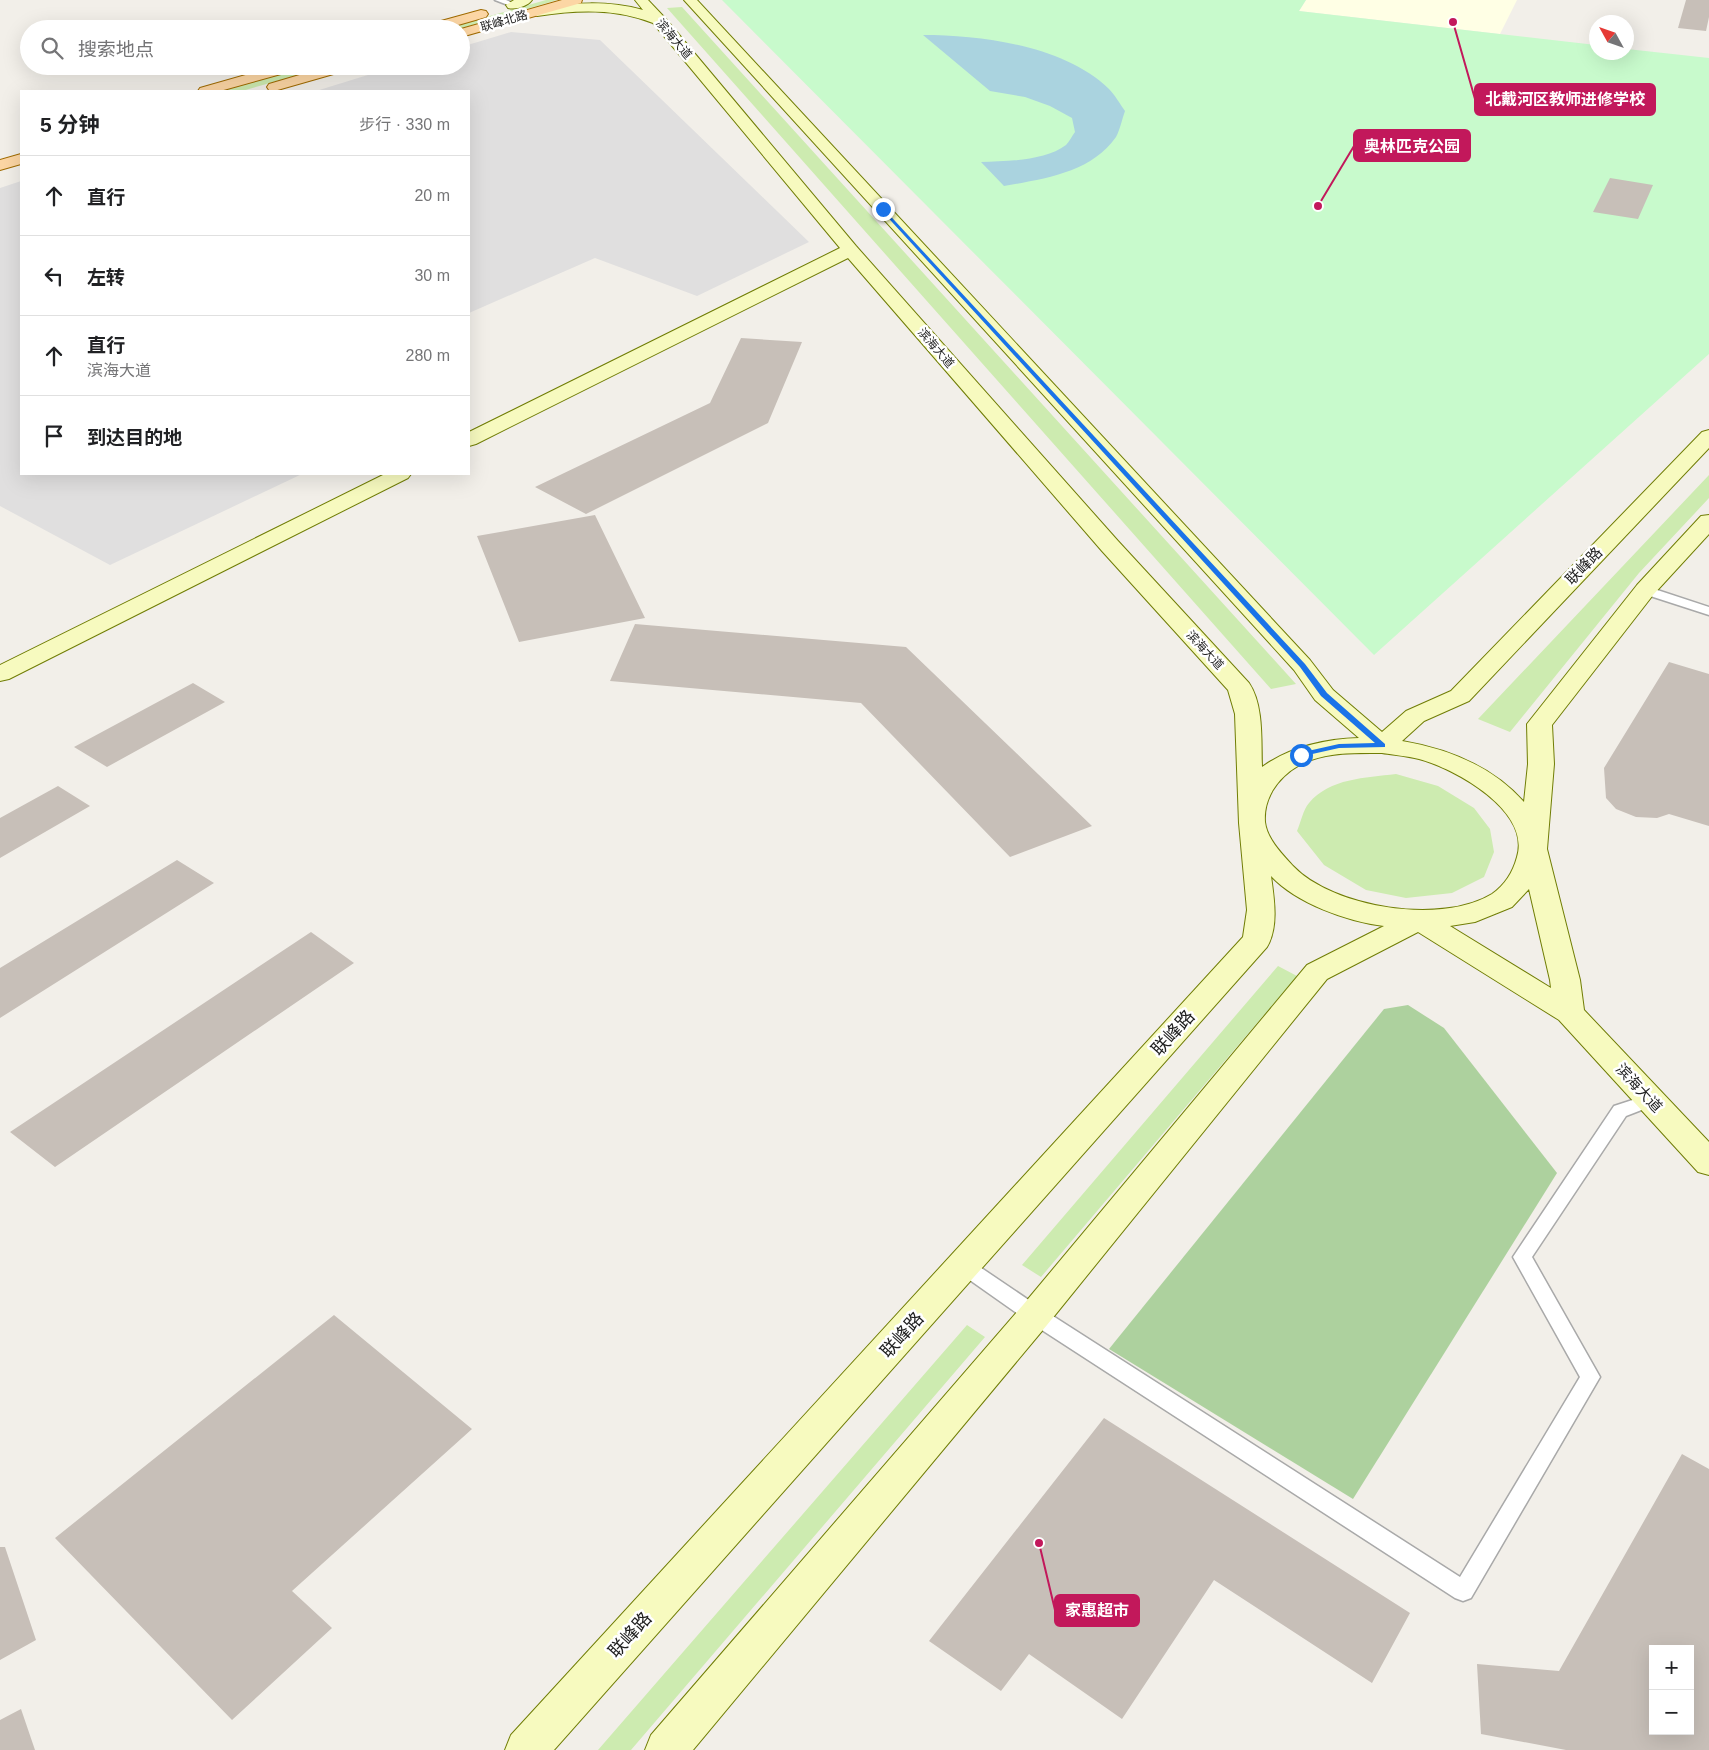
<!DOCTYPE html>
<html lang="zh">
<meta charset="utf-8">
<style>
body{margin:0;font-family:Arial,"Noto Sans SC",sans-serif;background:#f2f2f2;color:#202124}
.controls{position:absolute;right:15px;bottom:15px;display:grid;overflow:hidden;border-radius:0px;box-shadow:0 5px 20px #0002}
.controls button{width:45px;height:45px;display:grid;place-items:center;padding:0;border:0;border-bottom:1px solid #e0e0e0;background:#fff;color:#202124;font:25px sans-serif}
.compass{position:absolute;left:1589px;top:15px;width:45px;height:45px;border-radius:50%;background:#fff;box-shadow:0 5px 20px #0002;rotate:310deg}
.stop{position:absolute;width:15px;height:15px;margin:-11px;border:4px solid #1a73e8;border-radius:50%;background:#fff}
.stop.end{background:#1a73e8;border-color:#fff;box-shadow:0 1px 5px #0008}
.list{margin:0;padding:0;list-style:none}
h2{display:flex;justify-content:space-between;align-items:center;height:65px;margin:0;padding:0 20px;font-size:21px}
h2 small{font-size:16px;font-weight:400;color:#757577}
.list li{display:grid;grid-template-columns:32px 1fr auto;gap:15px;align-items:center;box-sizing:border-box;height:80px;padding:0 20px;border-top:1px solid #e0e0e0}
.list b{display:block;font-size:19px;white-space:nowrap}
.list p{margin:0;font-size:16px;white-space:nowrap;color:#757577}
.list em{font-size:16px;font-style:normal;color:#757577}
.icon{flex:none;width:28px;height:28px;fill:none;stroke:currentColor;stroke-width:2;stroke-linecap:round;stroke-linejoin:round}
.map{position:relative;flex:none;width:1709px;height:1750px;overflow:hidden}
.search{position:absolute;background:#fff;box-shadow:0 5px 20px #0002;left:20px;top:20px;width:450px;height:55px;display:flex;align-items:center;gap:12px;box-sizing:border-box;padding:0 18px;border-radius:28px;color:#757577;font-size:19px}
.panel{position:absolute;background:#fff;box-shadow:0 5px 20px #0002;left:20px;top:90px;width:450px;height:385px;border-radius:0px}
.map>svg:first-child{display:block}
.residential{fill:#e0dfdf}
.education{fill:#ffffe5}
.grass{fill:#cdebb0}
.forest{fill:#add19e}
.park{fill:#c8facc}
.water{fill:#aad3df}
.building{fill:#c7bfb8;fill-rule:evenodd}
.lines{fill:none;stroke-linecap:round;stroke-linejoin:round}
.lane-casing{stroke:#a9a9a9;stroke-width:3}
.secondary-casing{stroke:#707d05;stroke-width:2}
.primary-casing{stroke:#a06b00;stroke-width:2}
.lane{fill:#fff;fill-rule:evenodd}
.secondary{fill:#f7fabf;fill-rule:evenodd}
.primary{fill:#fcd6a4;fill-rule:evenodd}
.route{fill:#1a73e8}
.labels{text-anchor:middle;stroke-width:5;stroke-linejoin:round;paint-order:stroke}
.far-street-label{font-size:12px;fill:#222;stroke:#fff}
.street-label{font-size:15px;fill:#222;stroke:#fff}
.near-street-label{font-size:18px;fill:#222;stroke:#fff}
.leader{fill:none;stroke:#c2185b;stroke-width:2}
.callout-dot{fill:#c2185b;stroke:#fff;stroke-width:2}
.callout{fill:#c2185b;stroke:#c2185b;stroke-width:2}
.callout-label{font-size:16px;text-anchor:middle;font-weight:bold;fill:#fff}
</style>
<div class="map">
<svg width="1709" height="1750" viewBox="0 0 1709 1750">
<rect width="100%" height="100%" fill="#f2efe9"/>
<!-- residential -->
<path class="residential" d="M 511,32 L 600,40 L 809,242 L 697,296 L 595,258 L 469,313 L 469,91 L 316,91 L 397,66 L 461,66 L 461,47 Z
M 21,181 L 21,474 L 302,474 L 110,565 L 0,506 L 0,188 Z"/>
<!-- education -->
<path class="education" d="M 1306,0 L 1517,0 L 1500,34 L 1299,11 Z"/>
<!-- grass -->
<path class="grass" d="M 546,0 L 557,0 L 459,29 L 444,29 Z
M 682,7 L 1296,684 L 1271,689 L 667,8 Z
M 310,66 L 330,66 L 242,91 L 221,91 Z
M 1709,475 L 1709,498 L 1639,573 L 1510,732 L 1478,719 Z
M 1396,774 L 1438,786 L 1474,808 L 1490,829 L 1494,852 L 1484,877 L 1452,893 L 1406,898 L 1366,890 L 1324,865 L 1297,831 C 1301,822 1303,810 1309,803 C 1330,778 1365,778 1396,774 Z
M 1278,966 L 1297,976 L 1041,1277 L 1022,1265 Z
M 967,1325 L 985,1337 L 631,1750 L 598,1750 Z"/>
<!-- forest -->
<path class="forest" d="M 1408,1005 L 1444,1028 L 1557,1173 L 1353,1499 L 1109,1349 L 1384,1009 Z"/>
<!-- park -->
<path class="park" d="M 722,0 L 1306,0 L 1299,11 L 1596,45 L 1596,52 L 1626,52 L 1627,49 L 1709,58 L 1709,354 L 1374,655 Z"/>
<!-- water -->
<path class="water" d="M 923,35 C 982,35 1065,46 1109,89 C 1115,95 1120,104 1125,111 C 1122,119 1120,130 1116,137 C 1091,173 1043,179 1004,186 L 981,162 C 1006,161 1045,161 1066,145 C 1069,142 1072,136 1075,132 L 1072,118 L 1050,106 L 1025,97 L 990,91 Z"/>
<!-- building -->
<path class="building" d="M 1686,0 L 1709,0 L 1709,17 L 1706,31 L 1678,28 Z
M 1610,178 L 1653,185 L 1638,219 L 1593,212 Z
M 741,338 L 802,342 L 768,423 L 586,514 L 535,487 L 710,403 Z
M 595,515 L 645,618 L 519,642 L 477,536 Z
M 635,624 L 906,647 L 1092,826 L 1010,857 L 861,703 L 610,681 Z
M 1669,662 L 1709,674 L 1709,826 L 1669,814 L 1657,818 L 1636,817 L 1616,809 L 1606,798 L 1604,768 Z
M 193,683 L 225,702 L 107,767 L 74,747 Z
M 58,786 L 90,806 L 0,858 L 0,818 Z
M 177,860 L 214,883 L 0,1018 L 0,968 Z
M 311,932 L 354,963 L 55,1167 L 10,1132 Z
M 334,1315 L 472,1429 L 292,1591 L 332,1628 L 232,1720 L 55,1538 Z
M 1104,1418 L 1410,1613 L 1372,1683 L 1214,1580 L 1122,1719 L 1029,1654 L 1001,1691 L 929,1641 Z
M 1682,1454 L 1709,1469 L 1709,1750 L 1566,1750 L 1481,1734 L 1477,1664 L 1559,1671 ZM 1653,1649 L 1690,1649 L 1690,1731 L 1653,1731 Z
M 0,1547 L 5,1547 L 36,1640 L 0,1660 Z
M 21,1709 L 35,1750 L 0,1750 L 0,1720 Z"/>
<g class="lines">
<!-- lane casing -->
<g class="lane-casing">
<path id="lane" d="M 495,0 L 506,0 L 517,5 L 513,7 Z
M 1645,586 L 1709,607 L 1709,615 L 1641,593 L 1639,590 L 1641,587 Z
M 1651,1094 L 1657,1096 L 1660,1100 L 1657,1104 L 1626,1116 L 1532,1257 L 1600,1377 L 1471,1598 L 1463,1601 L 1455,1598 L 1028,1321 L 957,1271 L 955,1266 L 957,1261 L 964,1258 L 971,1261 L 1042,1309 L 1460,1577 L 1580,1377 L 1513,1257 L 1614,1106 Z"/>
</g>
<!-- secondary casing -->
<g class="secondary-casing">
<path id="secondary" d="M 514,0 L 532,0 C 528,6 516,10 508,8 L 506,5 Z
M 635,0 L 648,0 L 665,18 L 856,246 L 1118,541 L 1249,683 C 1264,705 1261,741 1262,767 C 1290,747 1325,739 1359,738 L 1315,700 L 1294,670 L 684,0 L 697,0 L 1310,660 L 1333,690 L 1382,732 L 1406,711 L 1451,691 L 1702,432 L 1709,430 L 1709,448 L 1469,701 L 1424,721 L 1402,741 C 1449,749 1492,766 1524,802 L 1528,764 L 1527,724 L 1637,585 L 1701,516 L 1709,515 L 1709,534 L 1653,595 L 1552,725 L 1554,764 L 1547,849 L 1580,980 L 1584,1010 L 1709,1142 L 1709,1175 L 1698,1172 L 1559,1020 L 1418,932 L 1327,979 L 1047,1325 L 693,1750 L 645,1750 L 651,1735 L 1023,1305 L 1307,965 L 1384,926 C 1348,922 1296,903 1271,876 C 1274,898 1279,927 1267,947 L 554,1750 L 505,1750 L 511,1735 L 1243,937 L 1247,910 L 1239,823 L 1235,714 L 1228,690 L 1102,551 L 848,258 L 476,444 L 469,446 L 469,432 L 840,248 L 653,23 C 614,8 577,10 537,16 L 530,12 L 537,8 C 573,3 607,0 643,10 ZM 1382,753 C 1394,755 1407,756 1419,759 C 1456,769 1531,811 1517,857 C 1513,872 1505,885 1492,894 C 1442,925 1333,908 1293,866 C 1282,854 1267,839 1265,822 C 1263,793 1285,769 1311,760 C 1334,752 1358,753 1382,753 ZM 1529,889 L 1550,980 L 1551,988 L 1450,926 L 1475,922 L 1512,907 Z
M 385,474 L 411,474 L 408,478 L 9,679 L 0,681 L 0,665 Z"/>
</g>
<!-- primary casing -->
<g class="primary-casing">
<path id="primary" d="M 562,0 L 582,0 L 581,3 L 461,37 L 461,29 Z
M 481,10 L 486,11 L 488,14 L 486,17 L 444,29 L 421,29 L 423,26 Z
M 277,66 L 301,66 L 299,69 L 220,91 L 198,91 L 200,88 Z
M 330,66 L 353,66 L 351,69 L 274,91 L 269,90 L 267,87 L 269,84 Z
M 21,154 L 21,164 L 0,170 L 0,160 Z"/>
</g>
<!-- lane -->
<use href="#lane" class="lane"/>
<!-- secondary -->
<use href="#secondary" class="secondary"/>
<!-- primary -->
<use href="#primary" class="primary"/>
</g>
<!-- route -->
<path class="route" d="M 883,208 L 1305,664 L 1327,693 L 1385,744 L 1385,747 L 1339,748 L 1299,757 L 1299,753 L 1339,744 L 1375,743 L 1321,696 L 1300,667 L 881,210 Z"/>
<g class="labels">
<!-- far-street labels -->
<g class="far-street-label">
<text transform="translate(504 21) rotate(-16)" y="4">联峰北路</text>
<text transform="translate(674 39) rotate(50)" y="4">滨海大道</text>
<text transform="translate(936 348) rotate(49)" y="4">滨海大道</text>
<text transform="translate(1205 650) rotate(47)" y="4">滨海大道</text>
</g>
<!-- street labels -->
<g class="street-label">
<text transform="translate(1584 566) rotate(-46)" y="5">联峰路</text>
<text transform="translate(1639 1088) rotate(47)" y="5">滨海大道</text>
</g>
<!-- near-street labels -->
<g class="near-street-label">
<text transform="translate(1173 1033) rotate(-48)" y="6">联峰路</text>
<text transform="translate(902 1335) rotate(-48)" y="6">联峰路</text>
<text transform="translate(630 1635) rotate(-48)" y="6">联峰路</text>
</g>
</g>
<!-- callouts -->
<path class="leader" d="M1453 22L1475 99M1318 206L1354 146M1039 1543L1055 1610"/>
<g class="callout-dot">
<circle cx="1453" cy="22" r="5"/>
<circle cx="1318" cy="206" r="5"/>
<circle cx="1039" cy="1543" r="5"/>
</g>
<g class="callout">
<rect x="1475" y="84" width="180" height="31" rx="5"/>
<rect x="1354" y="130" width="116" height="31" rx="5"/>
<rect x="1055" y="1595" width="84" height="31" rx="5"/>
</g>
<g class="callout-label">
<text x="1565" y="105">北戴河区教师进修学校</text>
<text x="1412" y="152">奥林匹克公园</text>
<text x="1097" y="1616">家惠超市</text>
</g>
</svg>
<div class="controls">
<button>+</button>
<button>−</button>
</div>
<svg class="compass" viewBox="-18 -18 36 36"><path d="M0-13l5 13h-10z" fill="#e53935"/><path d="M0 13l5-13h-10z" fill="#757577"/></svg>
<div class="stop" style="left:1301px;top:755px"></div>
<div class="stop end" style="left:883px;top:209px"></div>
<div class="search"><svg class="icon" aria-label="search" viewBox="0 0 24 24"><circle cx="10" cy="10" r="6"/><path d="M15 15l6 6"/></svg>搜索地点</div>
<section class="panel">
<h2>5 分钟<small>步行 · 330 m</small></h2>
<ul class="list">
<li><svg class="icon" aria-label="ahead" viewBox="0 0 24 24"><path d="M12 20V5M6 11l6-6 6 6"/></svg><div><b>直行</b></div><em>20 m</em></li>
<li><svg class="icon" aria-label="left" viewBox="0 0 24 24"><path d="M17 20v-9H6M10 6l-5 5 5 5"/></svg><div><b>左转</b></div><em>30 m</em></li>
<li><svg class="icon" aria-label="ahead" viewBox="0 0 24 24"><path d="M12 20V5M6 11l6-6 6 6"/></svg><div><b>直行</b><p>滨海大道</p></div><em>280 m</em></li>
<li><svg class="icon" aria-label="arrive" viewBox="0 0 24 24"><path d="M6 21V4h12l-3 4 3 4H6"/></svg><div><b>到达目的地</b></div></li>
</ul>
</section>
</div>
